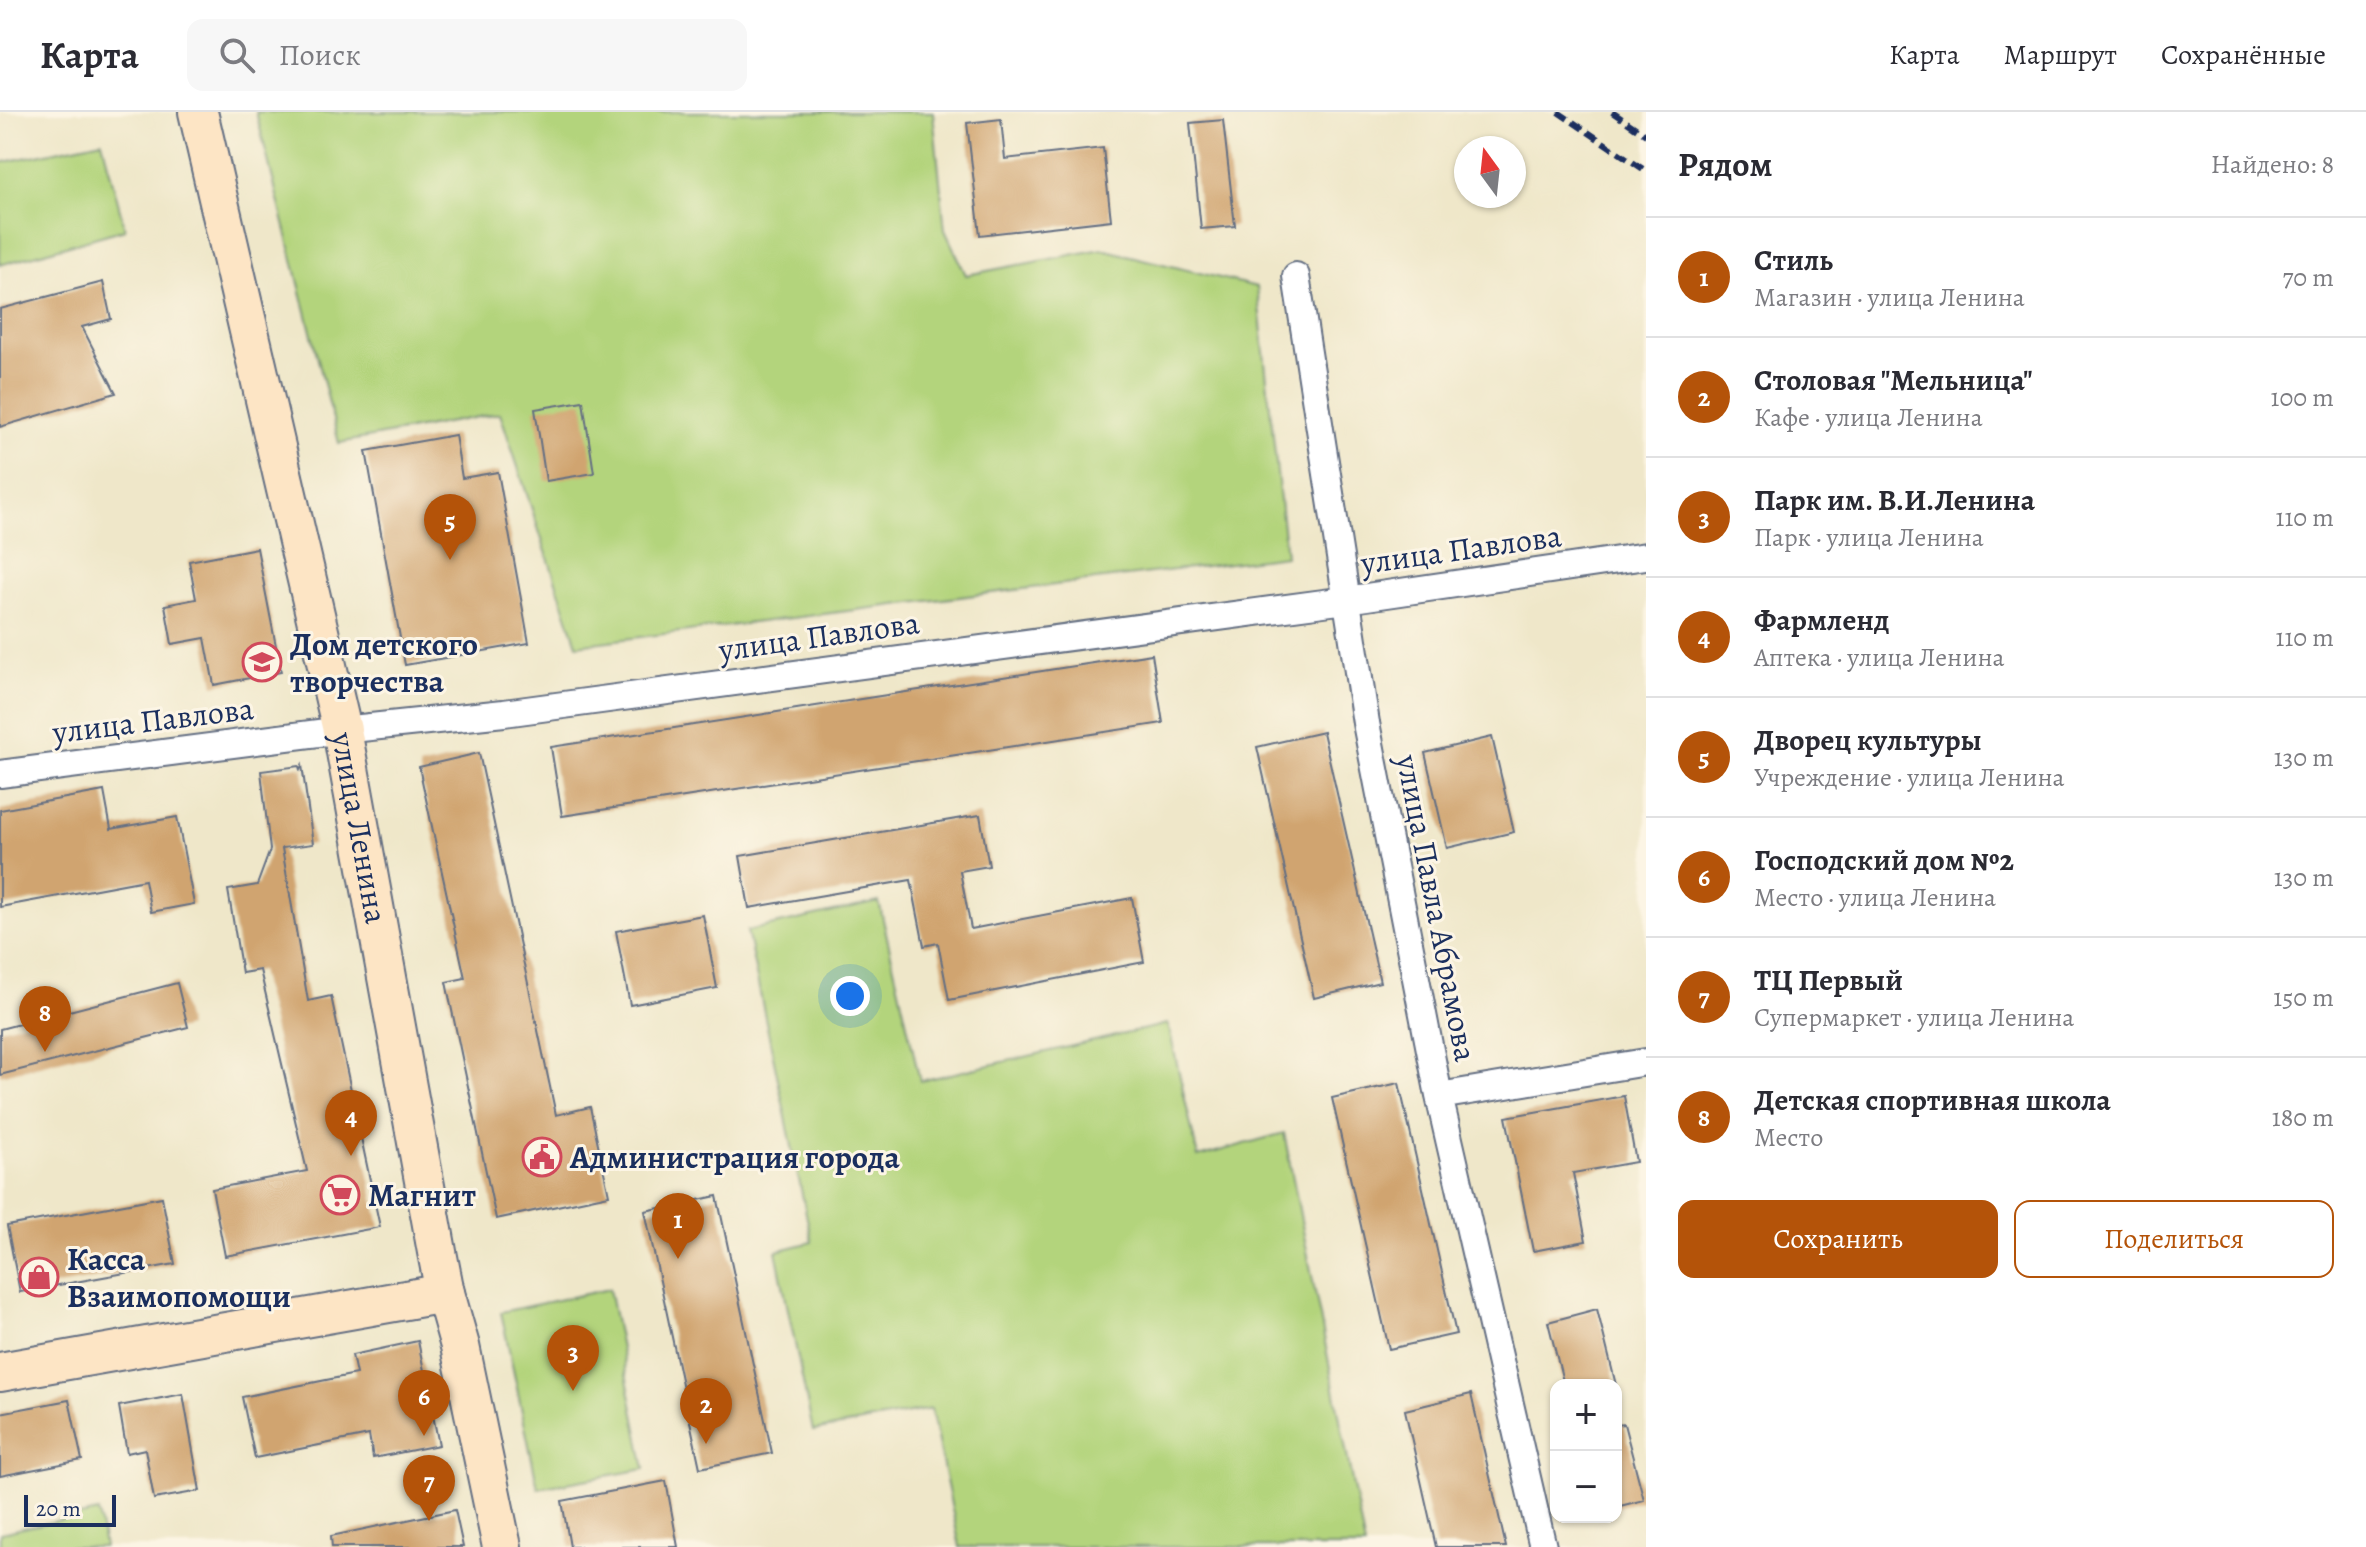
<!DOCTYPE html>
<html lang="ru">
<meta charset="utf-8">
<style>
body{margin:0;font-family:Alegreya,serif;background:#f7f7f7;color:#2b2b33}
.controls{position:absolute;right:24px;bottom:24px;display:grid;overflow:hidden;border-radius:16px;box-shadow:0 2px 6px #0004}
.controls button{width:72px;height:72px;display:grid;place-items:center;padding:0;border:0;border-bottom:2px solid #e1e1e2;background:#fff;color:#2b2b33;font:40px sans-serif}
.compass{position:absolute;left:1454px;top:24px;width:72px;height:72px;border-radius:50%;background:#fff;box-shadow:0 2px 6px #0004;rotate:345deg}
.scale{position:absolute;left:24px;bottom:20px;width:92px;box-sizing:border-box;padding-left:8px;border:4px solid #1b2f5e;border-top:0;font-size:22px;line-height:28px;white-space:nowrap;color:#1b2f5e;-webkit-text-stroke:6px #fcf5e5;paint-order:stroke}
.you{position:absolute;left:850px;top:884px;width:28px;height:28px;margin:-20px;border:6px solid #fff;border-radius:50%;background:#1a73e8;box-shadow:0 0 0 12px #1a73e833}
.badge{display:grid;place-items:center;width:52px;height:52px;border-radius:50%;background:#b45309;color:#fff;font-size:26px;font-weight:700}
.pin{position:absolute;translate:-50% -66px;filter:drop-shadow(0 2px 4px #0008)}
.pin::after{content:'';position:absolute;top:42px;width:28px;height:24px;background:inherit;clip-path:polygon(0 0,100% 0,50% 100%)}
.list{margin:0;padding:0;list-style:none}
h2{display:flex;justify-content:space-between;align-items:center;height:104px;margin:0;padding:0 32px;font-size:34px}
h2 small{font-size:26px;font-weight:400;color:#7c7c81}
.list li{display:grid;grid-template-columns:52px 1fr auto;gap:24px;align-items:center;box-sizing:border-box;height:120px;padding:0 32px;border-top:2px solid #e1e1e2}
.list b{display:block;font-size:30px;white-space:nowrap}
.list p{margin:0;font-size:26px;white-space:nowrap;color:#7c7c81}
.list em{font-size:26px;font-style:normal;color:#7c7c81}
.actions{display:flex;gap:16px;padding:24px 32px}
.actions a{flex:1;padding:18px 0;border:2px solid #b45309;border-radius:16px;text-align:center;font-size:28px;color:#b45309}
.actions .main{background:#b45309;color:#fff}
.icon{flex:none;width:44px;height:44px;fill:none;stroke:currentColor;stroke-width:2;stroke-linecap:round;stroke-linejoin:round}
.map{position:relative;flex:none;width:1646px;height:1435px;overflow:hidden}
header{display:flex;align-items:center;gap:48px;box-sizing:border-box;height:112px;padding:0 40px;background:#fff;border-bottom:2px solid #e1e1e2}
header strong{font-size:38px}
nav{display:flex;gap:44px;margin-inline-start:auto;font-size:28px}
.search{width:560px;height:72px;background:#f7f7f7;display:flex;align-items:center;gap:20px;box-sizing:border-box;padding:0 28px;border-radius:16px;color:#7c7c81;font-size:30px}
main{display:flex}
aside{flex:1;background:#fff}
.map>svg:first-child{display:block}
.green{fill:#b3d47c;stroke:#67826d;stroke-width:2}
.building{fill:#d0a46f}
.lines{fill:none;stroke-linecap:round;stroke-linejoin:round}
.street-casing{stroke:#656f83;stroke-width:30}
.secondary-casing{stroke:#656f83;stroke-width:42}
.street{stroke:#fff;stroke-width:26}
.secondary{stroke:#fde5c5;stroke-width:38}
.rail{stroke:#1b2f5e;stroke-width:6;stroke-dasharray:12 6;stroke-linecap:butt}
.labels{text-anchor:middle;stroke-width:6;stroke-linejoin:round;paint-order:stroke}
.street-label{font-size:32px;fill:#1b2f5e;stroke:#fcf5e5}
.poi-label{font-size:32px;font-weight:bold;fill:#1b2f5e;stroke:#fcf5e5;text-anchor:start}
</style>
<header>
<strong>Карта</strong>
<div class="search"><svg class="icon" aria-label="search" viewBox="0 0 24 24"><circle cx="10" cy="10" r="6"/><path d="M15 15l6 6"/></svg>Поиск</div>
<nav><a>Карта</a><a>Маршрут</a><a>Сохранённые</a></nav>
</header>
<main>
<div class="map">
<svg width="1646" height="1435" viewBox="0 0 1646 1435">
<rect width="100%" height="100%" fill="#fcf5e5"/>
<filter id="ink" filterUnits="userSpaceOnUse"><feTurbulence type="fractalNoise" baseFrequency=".0125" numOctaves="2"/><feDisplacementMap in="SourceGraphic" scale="16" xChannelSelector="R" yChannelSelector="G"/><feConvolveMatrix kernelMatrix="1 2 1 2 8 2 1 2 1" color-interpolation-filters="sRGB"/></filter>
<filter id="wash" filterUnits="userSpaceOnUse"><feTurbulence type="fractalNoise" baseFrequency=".006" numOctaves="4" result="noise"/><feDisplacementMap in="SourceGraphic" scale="32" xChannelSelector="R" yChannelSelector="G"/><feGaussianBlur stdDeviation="1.8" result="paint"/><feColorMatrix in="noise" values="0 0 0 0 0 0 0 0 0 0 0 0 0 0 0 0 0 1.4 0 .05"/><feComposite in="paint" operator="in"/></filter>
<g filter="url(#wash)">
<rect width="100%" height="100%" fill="#efe7c9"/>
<!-- green -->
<path class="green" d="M 256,0 L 933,0 L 945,118 L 966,163 L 1102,137 L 1257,175 L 1286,444 L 577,533 L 500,301 L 339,331 Z
M 102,29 L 125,117 L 0,153 L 0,51 Z
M 879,790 L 920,969 L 1168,912 L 1198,1045 L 1284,1021 L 1365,1435 L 960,1435 L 931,1297 L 813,1319 L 776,1139 L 812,1130 L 747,819 Z
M 609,1177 L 645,1357 L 538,1376 L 501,1200 Z
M 98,1400 L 104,1435 L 0,1435 L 0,1421 Z"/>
<g id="blocks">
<!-- building -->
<path class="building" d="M 1001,7 L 1005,47 L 1103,36 L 1111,108 L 980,123 L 967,11 Z
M 1223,8 L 1235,114 L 1201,117 L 1190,11 Z
M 103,170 L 111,207 L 82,215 L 116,281 L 0,315 L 0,197 Z
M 583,289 L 594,361 L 546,369 L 535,297 Z
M 455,323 L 462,366 L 498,360 L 529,531 L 405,553 L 366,339 Z
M 257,436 L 281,560 L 214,573 L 205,526 L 172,532 L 165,493 L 196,487 L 189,449 Z
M 1152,542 L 1163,611 L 562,704 L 551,635 Z
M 1323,620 L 1380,870 L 1314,886 L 1257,635 Z
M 1492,625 L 1514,720 L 1447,736 L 1425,641 Z
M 479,641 L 556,1003 L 590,995 L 609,1083 L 496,1107 L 446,870 L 465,866 L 419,655 Z
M 302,653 L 313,732 L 282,736 L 308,889 L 331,884 L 380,1115 L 225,1144 L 212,1077 L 307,1059 L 260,858 L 242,861 L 228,778 L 257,773 L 270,738 L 261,659 L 299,654 L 300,658 Z
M 104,679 L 111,717 L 177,705 L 194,792 L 151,800 L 145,768 L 0,795 L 0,698 Z
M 980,703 L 989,754 L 960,759 L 971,817 L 1132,786 L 1144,850 L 949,888 L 938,831 L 924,834 L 911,768 L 749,796 L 740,744 Z
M 703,803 L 717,876 L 630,893 L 616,819 Z
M 177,871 L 188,915 L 0,963 L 0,917 Z
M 1399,971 L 1456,1222 L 1389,1237 L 1332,986 Z
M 1624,984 L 1636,1050 L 1573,1061 L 1586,1129 L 1533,1139 L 1506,1005 Z
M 717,1084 L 772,1341 L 700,1356 L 645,1099 Z
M 162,1085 L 175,1152 L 20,1180 L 7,1114 Z
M 1597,1197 L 1616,1273 L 1564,1273 L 1548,1210 Z
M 418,1229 L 439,1333 L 373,1346 L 369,1323 L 255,1346 L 242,1285 L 356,1262 L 352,1243 Z
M 183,1282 L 200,1379 L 154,1387 L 145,1337 L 127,1341 L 119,1294 Z
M 1471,1282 L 1506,1435 L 1436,1435 L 1405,1298 Z
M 69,1288 L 82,1348 L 0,1364 L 0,1301 Z
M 1624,1312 L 1644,1388 L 1616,1395 L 1616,1313 Z
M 666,1369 L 678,1435 L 570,1435 L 562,1389 Z
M 455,1398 L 463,1435 L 332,1435 L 331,1424 Z"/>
</g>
</g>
<g filter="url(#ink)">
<use href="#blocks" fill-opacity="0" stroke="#656f83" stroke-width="2"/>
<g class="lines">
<!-- street casing -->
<g class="street-casing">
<path id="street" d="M 1296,164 L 1366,611 L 1439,984 L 1543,1435
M 0,662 L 342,618 L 504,601 L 1346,488 L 1646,444
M 1439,984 L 1646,950"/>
</g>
<!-- secondary casing -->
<g class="secondary-casing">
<g id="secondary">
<path id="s1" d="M 198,0 L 342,618 L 437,1140 L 445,1181 L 460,1234 L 502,1435"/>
<path d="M 0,1260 L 445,1181"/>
</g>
</g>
<!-- street -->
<use href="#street" class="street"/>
<!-- secondary -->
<use href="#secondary" class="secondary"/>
<!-- rail -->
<path class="rail" d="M 1558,0 L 1646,59
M 1612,0 L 1646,23"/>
</g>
</g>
<!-- icons -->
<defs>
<g id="school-ring" transform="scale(2)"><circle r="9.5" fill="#fcf5e5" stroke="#d1495b" stroke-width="1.5"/><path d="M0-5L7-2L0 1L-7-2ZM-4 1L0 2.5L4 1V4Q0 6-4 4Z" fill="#d1495b"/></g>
<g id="civic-ring" transform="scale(2)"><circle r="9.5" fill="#fcf5e5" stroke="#d1495b" stroke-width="1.5"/><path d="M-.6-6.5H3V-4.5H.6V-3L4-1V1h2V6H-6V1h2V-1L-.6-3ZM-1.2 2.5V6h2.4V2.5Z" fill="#d1495b"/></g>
<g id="supermarket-ring" transform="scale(2)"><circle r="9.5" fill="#fcf5e5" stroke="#d1495b" stroke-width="1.5"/><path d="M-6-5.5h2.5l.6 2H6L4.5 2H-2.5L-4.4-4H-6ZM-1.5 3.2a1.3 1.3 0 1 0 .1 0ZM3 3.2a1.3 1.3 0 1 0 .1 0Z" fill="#d1495b"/></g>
<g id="shop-ring" transform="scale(2)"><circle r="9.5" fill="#fcf5e5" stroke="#d1495b" stroke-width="1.5"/><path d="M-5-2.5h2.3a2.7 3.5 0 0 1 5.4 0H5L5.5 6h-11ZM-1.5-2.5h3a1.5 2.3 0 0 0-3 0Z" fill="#d1495b"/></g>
</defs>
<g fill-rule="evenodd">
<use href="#school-ring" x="262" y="550"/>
<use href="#civic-ring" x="542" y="1045"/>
<use href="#supermarket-ring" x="340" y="1083"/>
<use href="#shop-ring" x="39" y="1165"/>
</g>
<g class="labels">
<!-- street labels -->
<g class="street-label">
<text transform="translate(1461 437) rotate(-8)" y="11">улица Павлова</text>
<text transform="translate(819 524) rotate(-8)" y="11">улица Павлова</text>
<text transform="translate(153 608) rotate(-7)" y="11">улица Павлова</text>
<text dy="11" stroke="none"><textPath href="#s1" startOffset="734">улица Ленина</textPath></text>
<text transform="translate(1437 796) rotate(79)" y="11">улица Павла Абрамова</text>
</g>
<!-- poi labels -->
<g class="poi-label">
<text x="290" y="543">Дом детского<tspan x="290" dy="37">творчества</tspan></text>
<text x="570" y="1056">Администрация города</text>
<text x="368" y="1094">Магнит</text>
<text x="67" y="1158">Касса<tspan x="67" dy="37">Взаимопомощи</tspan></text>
</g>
</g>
</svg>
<div class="controls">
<button>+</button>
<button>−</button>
</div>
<svg class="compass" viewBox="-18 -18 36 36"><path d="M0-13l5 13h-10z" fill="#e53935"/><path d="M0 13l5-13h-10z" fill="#7c7c81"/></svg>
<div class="scale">20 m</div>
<div class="you"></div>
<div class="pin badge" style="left:678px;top:1147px">1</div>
<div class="pin badge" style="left:706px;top:1332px">2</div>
<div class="pin badge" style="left:573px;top:1279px">3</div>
<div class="pin badge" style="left:351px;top:1044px">4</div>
<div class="pin badge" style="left:450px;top:448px">5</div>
<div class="pin badge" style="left:424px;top:1324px">6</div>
<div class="pin badge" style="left:429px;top:1409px">7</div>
<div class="pin badge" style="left:45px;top:940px">8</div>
</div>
<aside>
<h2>Рядом<small>Найдено: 8</small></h2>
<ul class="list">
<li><span class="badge">1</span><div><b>Стиль</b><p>Магазин · улица Ленина</p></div><em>70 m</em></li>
<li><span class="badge">2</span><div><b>Столовая &quot;Мельница&quot;</b><p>Кафе · улица Ленина</p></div><em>100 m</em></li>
<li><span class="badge">3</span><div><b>Парк им. В.И.Ленина</b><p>Парк · улица Ленина</p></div><em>110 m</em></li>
<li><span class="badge">4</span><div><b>Фармленд</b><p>Аптека · улица Ленина</p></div><em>110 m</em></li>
<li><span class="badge">5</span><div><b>Дворец культуры</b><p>Учреждение · улица Ленина</p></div><em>130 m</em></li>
<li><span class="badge">6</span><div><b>Господский дом №2</b><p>Место · улица Ленина</p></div><em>130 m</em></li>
<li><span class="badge">7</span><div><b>ТЦ Первый</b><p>Супермаркет · улица Ленина</p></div><em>150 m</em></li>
<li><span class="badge">8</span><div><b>Детская спортивная школа</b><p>Место</p></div><em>180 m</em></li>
</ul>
<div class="actions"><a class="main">Сохранить</a><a>Поделиться</a></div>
</aside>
</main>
